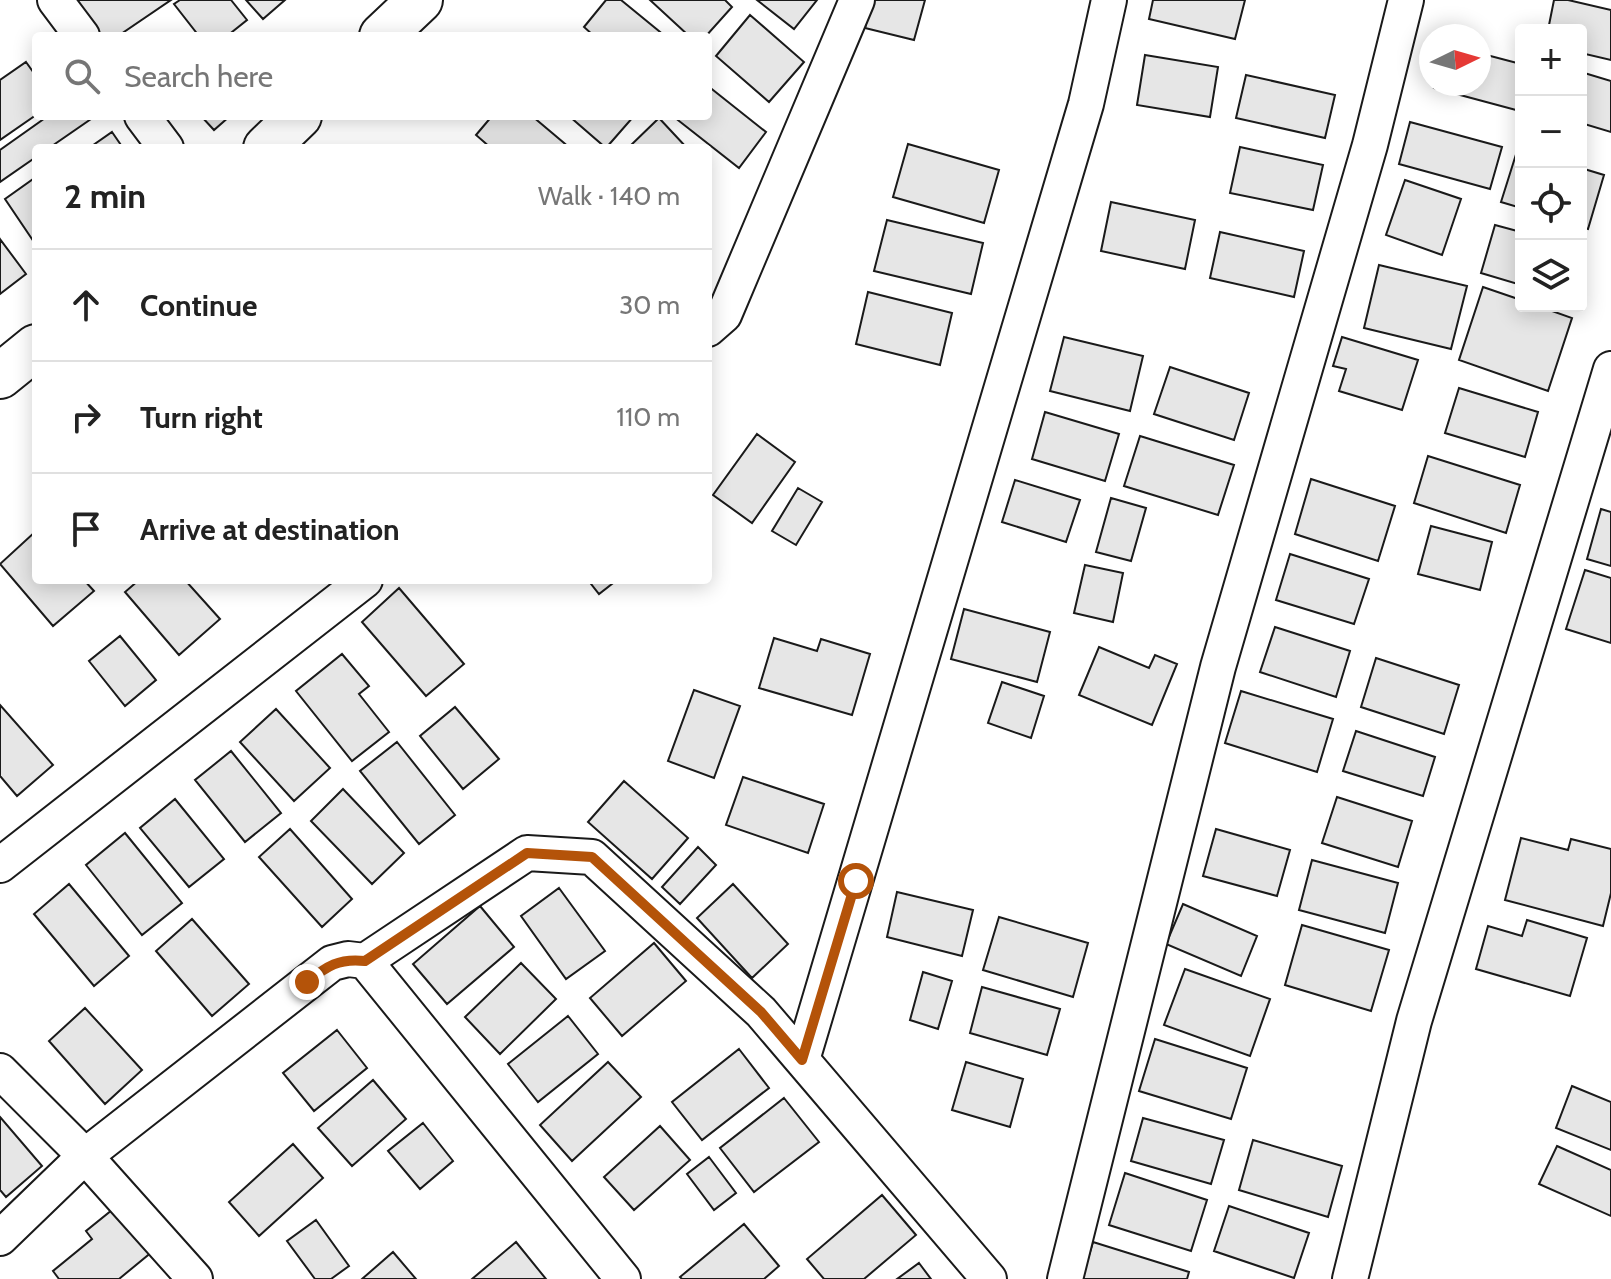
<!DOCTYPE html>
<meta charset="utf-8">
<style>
body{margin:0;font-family:Cabin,sans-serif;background:#f6f6f6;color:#222}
.controls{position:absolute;right:24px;top:24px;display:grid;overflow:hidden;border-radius:8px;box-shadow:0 4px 20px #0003}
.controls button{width:72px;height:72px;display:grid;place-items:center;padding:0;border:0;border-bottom:2px solid #e0e0e0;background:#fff;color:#222;font:40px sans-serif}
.compass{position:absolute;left:1419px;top:24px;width:72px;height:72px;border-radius:50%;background:#fff;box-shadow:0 4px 20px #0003;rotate:85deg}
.stop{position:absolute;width:24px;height:24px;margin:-18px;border:6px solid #b45309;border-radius:50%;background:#fff}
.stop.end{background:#b45309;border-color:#fff;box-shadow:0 2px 8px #0008}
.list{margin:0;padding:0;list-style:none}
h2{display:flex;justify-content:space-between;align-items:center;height:104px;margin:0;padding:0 32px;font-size:34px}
h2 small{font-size:26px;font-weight:400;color:#767676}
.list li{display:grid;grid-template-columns:52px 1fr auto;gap:24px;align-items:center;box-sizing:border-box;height:112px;padding:0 32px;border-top:2px solid #e0e0e0}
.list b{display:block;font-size:30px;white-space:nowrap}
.list em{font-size:26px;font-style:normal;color:#767676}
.icon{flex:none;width:44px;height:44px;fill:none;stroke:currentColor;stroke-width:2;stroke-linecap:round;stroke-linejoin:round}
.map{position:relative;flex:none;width:1611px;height:1279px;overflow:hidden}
.search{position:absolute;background:#fff;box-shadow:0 4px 20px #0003;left:32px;top:32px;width:680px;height:88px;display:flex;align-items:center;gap:20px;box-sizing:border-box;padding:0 28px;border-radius:8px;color:#767676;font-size:30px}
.panel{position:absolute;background:#fff;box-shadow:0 4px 20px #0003;left:32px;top:144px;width:680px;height:440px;border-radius:8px}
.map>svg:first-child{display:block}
.building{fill:#e6e6e6;stroke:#1a1a1a;stroke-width:2}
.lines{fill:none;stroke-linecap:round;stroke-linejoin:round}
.minor-casing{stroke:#1a1a1a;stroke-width:38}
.secondary-casing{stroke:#1a1a1a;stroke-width:48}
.minor{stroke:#fff;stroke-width:34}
.secondary{stroke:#fff;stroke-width:44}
.route{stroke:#b45309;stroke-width:10}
</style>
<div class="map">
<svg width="1611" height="1279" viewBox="0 0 1611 1279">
<rect width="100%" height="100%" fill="#fff"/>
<!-- building -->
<path class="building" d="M 76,0 L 171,0 L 118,36 L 95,36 Z
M 180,0 L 231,0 L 247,20 L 227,36 L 199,36 L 174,4 Z
M 246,0 L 285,0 L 263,19 Z
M 606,0 L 621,0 L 665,36 L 594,36 L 584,27 Z
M 650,0 L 725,0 L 732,7 L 706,36 L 689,36 Z
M 757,0 L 817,0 L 794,29 Z
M 872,0 L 925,0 L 914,40 L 865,28 Z
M 1153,0 L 1245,0 L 1235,39 L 1149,19 Z
M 1554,0 L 1568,0 L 1611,10 L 1611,60 L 1581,53 L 1581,30 L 1548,30 Z
M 750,15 L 804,62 L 769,102 L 716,56 Z
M 1479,53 L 1521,64 L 1521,91 L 1516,110 L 1434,88 L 1435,84 L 1479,84 Z
M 1145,55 L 1218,67 L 1210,117 L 1137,105 Z
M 26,62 L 36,76 L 36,115 L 0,140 L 0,80 Z
M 1581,72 L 1611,81 L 1611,132 L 1581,123 Z
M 1246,75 L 1335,95 L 1325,138 L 1236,118 Z
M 708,86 L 766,132 L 739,168 L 674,117 L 708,116 Z
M 48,116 L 89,116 L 91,119 L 49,148 L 36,148 L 36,157 L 0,182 L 0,150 Z
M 201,116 L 230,116 L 214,130 Z
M 492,116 L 532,116 L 570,148 L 491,148 L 476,135 Z
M 569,116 L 634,116 L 606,148 Z
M 659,118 L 687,148 L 628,148 Z
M 1410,122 L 1502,147 L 1490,189 L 1399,164 Z
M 112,132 L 123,148 L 89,148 Z
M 908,144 L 999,170 L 984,223 L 893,197 Z
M 1240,147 L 1323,165 L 1313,210 L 1230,193 Z
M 1518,148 L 1521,148 L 1521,208 L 1501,202 Z
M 1581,168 L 1604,175 L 1588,229 L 1581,227 Z
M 36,177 L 36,245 L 5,199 Z
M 1405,180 L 1461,199 L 1442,255 L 1386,235 Z
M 1111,202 L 1195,220 L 1185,269 L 1101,251 Z
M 887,220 L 983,243 L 971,294 L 874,271 Z
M 1495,225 L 1521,232 L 1521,285 L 1481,273 Z
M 1220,232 L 1304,251 L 1294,297 L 1210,278 Z
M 0,239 L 26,274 L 0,294 Z
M 1379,265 L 1467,286 L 1451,349 L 1364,328 Z
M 1483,287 L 1521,300 L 1521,306 L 1538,306 L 1572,318 L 1548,391 L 1459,360 Z
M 868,292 L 952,313 L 940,365 L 856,344 Z
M 1064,337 L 1143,356 L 1130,411 L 1050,391 Z
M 1342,337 L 1418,360 L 1402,410 L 1339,391 L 1346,369 L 1333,366 Z
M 1170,367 L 1249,393 L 1234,440 L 1154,414 Z
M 1459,388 L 1538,412 L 1525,457 L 1445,433 Z
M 1045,412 L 1119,434 L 1105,481 L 1032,459 Z
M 757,434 L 795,462 L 752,523 L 713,495 Z
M 1140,436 L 1234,465 L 1218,515 L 1124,486 Z
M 1428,456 L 1520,485 L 1506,533 L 1414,503 Z
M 1311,479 L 1395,506 L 1378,561 L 1295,534 Z
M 1015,480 L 1080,500 L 1066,542 L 1002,522 Z
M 798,488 L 822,502 L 796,545 L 772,531 Z
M 1111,498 L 1146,508 L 1131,561 L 1096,552 Z
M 1601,509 L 1611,512 L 1611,566 L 1587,559 Z
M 1431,526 L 1492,542 L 1480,590 L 1418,574 Z
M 36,531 L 36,580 L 84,580 L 94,591 L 53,626 L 0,564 Z
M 1290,554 L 1369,579 L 1354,624 L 1276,600 Z
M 1085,565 L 1123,573 L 1113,622 L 1074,613 Z
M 1585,570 L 1611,578 L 1611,643 L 1566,629 Z
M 139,580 L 185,580 L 220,619 L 179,655 L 125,592 Z
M 588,580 L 617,580 L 599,594 Z
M 399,588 L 464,664 L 426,696 L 362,622 Z
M 964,609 L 1050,632 L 1037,682 L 951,659 Z
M 1275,627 L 1350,651 L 1336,697 L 1260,672 Z
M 120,636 L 156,680 L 125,706 L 89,661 Z
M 774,638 L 817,651 L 821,639 L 870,654 L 852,715 L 759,688 Z
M 1099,647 L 1149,668 L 1155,655 L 1177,664 L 1152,725 L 1079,695 Z
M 342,654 L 369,686 L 359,694 L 389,732 L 352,761 L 296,691 Z
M 1376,658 L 1459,685 L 1444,734 L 1361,707 Z
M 1002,682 L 1044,696 L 1031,738 L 988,723 Z
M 694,690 L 740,706 L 714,778 L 668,761 Z
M 1241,691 L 1333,719 L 1317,772 L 1225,743 Z
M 0,705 L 53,765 L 17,796 L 0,776 Z
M 455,707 L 499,759 L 463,789 L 420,736 Z
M 276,709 L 330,768 L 294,801 L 240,742 Z
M 1356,731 L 1435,757 L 1423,796 L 1343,771 Z
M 397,742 L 455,815 L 419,844 L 360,771 Z
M 231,751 L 281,813 L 245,842 L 195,780 Z
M 743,777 L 824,804 L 808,853 L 726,825 Z
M 624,781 L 688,838 L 652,879 L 588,822 Z
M 343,789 L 404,853 L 372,884 L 311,821 Z
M 1337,797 L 1412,821 L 1398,867 L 1322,843 Z
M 175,799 L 224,859 L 189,887 L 140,828 Z
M 290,829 L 352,899 L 322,927 L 259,857 Z
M 1216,829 L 1290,850 L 1277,896 L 1203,876 Z
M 125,833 L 182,903 L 142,935 L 86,865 Z
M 1521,838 L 1568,850 L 1571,839 L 1611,849 L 1611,893 L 1603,926 L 1505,900 Z
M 698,847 L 716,865 L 680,904 L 662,887 Z
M 1312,860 L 1398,883 L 1385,933 L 1299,910 Z
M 69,884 L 129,956 L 94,986 L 34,914 Z
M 733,884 L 788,944 L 752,978 L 697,918 Z
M 559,888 L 605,951 L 566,979 L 521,916 Z
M 897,892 L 973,910 L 962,956 L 887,937 Z
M 1183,904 L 1257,936 L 1241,976 L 1166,944 Z
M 480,906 L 514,947 L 447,1004 L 413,964 Z
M 999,917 L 1088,943 L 1073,997 L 983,970 Z
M 192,919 L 249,984 L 212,1016 L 156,951 Z
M 1527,920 L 1587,938 L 1570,996 L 1476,969 L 1488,926 L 1522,936 Z
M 1302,925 L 1389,950 L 1371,1011 L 1285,985 Z
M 654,943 L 686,981 L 622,1036 L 590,998 Z
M 521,963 L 556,999 L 500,1054 L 465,1017 Z
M 1185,969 L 1270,999 L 1250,1056 L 1164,1025 Z
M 923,972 L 952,981 L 938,1029 L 910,1020 Z
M 982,987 L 1060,1009 L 1047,1055 L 970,1033 Z
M 85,1008 L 142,1070 L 105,1104 L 49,1041 Z
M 568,1016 L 598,1054 L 538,1102 L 508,1064 Z
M 337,1030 L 367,1068 L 314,1111 L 283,1073 Z
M 1155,1039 L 1247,1068 L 1231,1119 L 1139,1091 Z
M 739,1049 L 769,1088 L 702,1140 L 672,1102 Z
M 608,1062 L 641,1097 L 572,1161 L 540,1125 Z
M 966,1062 L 1023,1079 L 1010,1127 L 952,1110 Z
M 373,1080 L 406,1119 L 352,1166 L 318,1128 Z
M 1572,1086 L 1611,1102 L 1611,1150 L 1556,1128 Z
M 784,1098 L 819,1142 L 754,1192 L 720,1148 Z
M 0,1117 L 42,1166 L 6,1197 L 0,1190 Z
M 1143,1118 L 1224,1140 L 1211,1184 L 1131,1161 Z
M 423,1123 L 453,1161 L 420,1189 L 388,1151 Z
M 660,1126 L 690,1160 L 634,1210 L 604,1177 Z
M 1253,1140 L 1342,1166 L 1328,1217 L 1239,1190 Z
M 293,1144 L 323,1178 L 259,1236 L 229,1202 Z
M 1557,1146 L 1611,1170 L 1611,1216 L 1539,1184 Z
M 709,1157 L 736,1193 L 714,1210 L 687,1174 Z
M 1125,1173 L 1207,1200 L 1191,1251 L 1109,1225 Z
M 882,1195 L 916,1235 L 864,1279 L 824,1279 L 807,1259 Z
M 117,1206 L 153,1251 L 119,1279 L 59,1279 L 53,1271 L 92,1239 L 86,1231 Z
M 1229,1206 L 1309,1233 L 1294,1278 L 1214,1251 Z
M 316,1220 L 349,1266 L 331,1279 L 315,1279 L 287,1241 Z
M 744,1224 L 779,1266 L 764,1279 L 682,1279 L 680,1277 Z
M 516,1242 L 546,1279 L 472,1279 Z
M 1093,1242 L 1189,1272 L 1187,1279 L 1082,1279 Z
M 393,1252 L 416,1279 L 362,1279 Z
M 919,1263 L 931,1279 L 897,1279 Z"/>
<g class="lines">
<!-- minor casing -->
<g class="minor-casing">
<path id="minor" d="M 55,0 L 82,36
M 142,116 L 166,148
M 708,329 L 724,315 L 857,0
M 0,865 L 365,580
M 365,961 L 527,853 L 592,857 L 761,1012 L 989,1279
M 802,1060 L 1086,104 L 1109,0
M 0,1071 L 85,1156 L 195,1279
M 0,1238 L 85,1156 L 332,963 L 348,959 L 365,961 L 623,1279
M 1065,1279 L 1218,667 L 1370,145 L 1406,0
M 1350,1279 L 1414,1021 L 1611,369"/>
</g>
<!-- secondary casing -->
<g class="secondary-casing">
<path id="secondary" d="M 382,36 L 420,0
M 266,148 L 299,116
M 0,376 L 36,347"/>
</g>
<!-- minor -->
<use href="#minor" class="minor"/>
<!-- secondary -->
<use href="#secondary" class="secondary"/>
</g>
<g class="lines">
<!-- route -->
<path class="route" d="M 307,982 C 327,966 339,958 365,961 L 527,853 L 592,857 L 761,1012 L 802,1060 L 856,881"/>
</g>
</svg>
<div class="controls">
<button>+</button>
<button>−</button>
<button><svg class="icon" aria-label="locate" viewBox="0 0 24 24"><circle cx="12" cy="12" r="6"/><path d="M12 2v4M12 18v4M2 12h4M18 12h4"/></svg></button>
<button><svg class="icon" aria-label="layers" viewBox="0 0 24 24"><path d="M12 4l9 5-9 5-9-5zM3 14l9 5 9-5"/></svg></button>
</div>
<svg class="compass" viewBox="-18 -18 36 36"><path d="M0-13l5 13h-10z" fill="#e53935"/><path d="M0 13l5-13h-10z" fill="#767676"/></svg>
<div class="stop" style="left:856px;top:881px"></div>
<div class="stop end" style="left:307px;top:982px"></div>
<div class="search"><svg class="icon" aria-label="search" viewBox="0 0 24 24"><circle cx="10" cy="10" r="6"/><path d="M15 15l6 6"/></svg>Search here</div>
<section class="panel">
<h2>2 min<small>Walk · 140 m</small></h2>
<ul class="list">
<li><svg class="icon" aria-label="ahead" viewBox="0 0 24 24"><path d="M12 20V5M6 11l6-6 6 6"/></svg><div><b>Continue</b></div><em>30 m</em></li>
<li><svg class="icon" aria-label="right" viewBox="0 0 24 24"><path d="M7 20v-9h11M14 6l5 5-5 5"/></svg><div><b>Turn right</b></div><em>110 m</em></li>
<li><svg class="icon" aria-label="arrive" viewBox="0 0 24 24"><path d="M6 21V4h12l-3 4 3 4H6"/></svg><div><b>Arrive at destination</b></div></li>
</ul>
</section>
</div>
